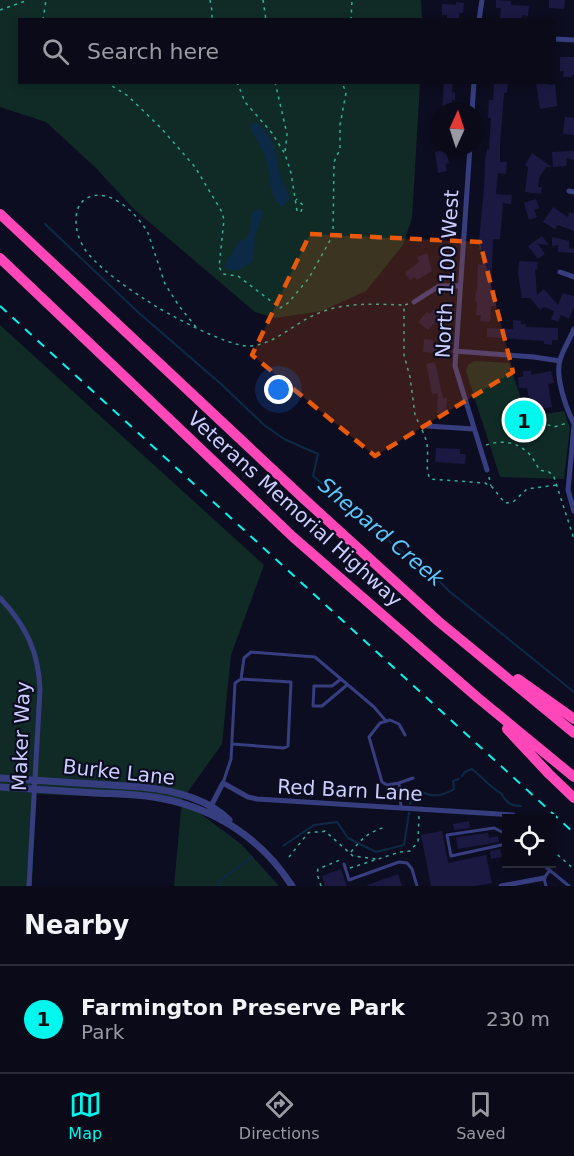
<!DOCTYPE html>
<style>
body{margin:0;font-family:"DejaVu Sans",sans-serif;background:#131322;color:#f1f3f6}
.controls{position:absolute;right:18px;bottom:18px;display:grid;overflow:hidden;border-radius:0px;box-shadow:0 3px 9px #0003}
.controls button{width:54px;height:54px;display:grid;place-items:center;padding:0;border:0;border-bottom:2px solid #2a2b38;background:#0a0a19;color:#f1f3f6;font:30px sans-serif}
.compass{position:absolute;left:430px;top:102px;width:54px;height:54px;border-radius:50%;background:#0a0a19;box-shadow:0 3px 9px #0003;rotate:3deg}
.you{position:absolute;left:279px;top:390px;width:21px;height:21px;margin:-15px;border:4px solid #fff;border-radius:50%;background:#1a73e8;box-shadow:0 0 0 9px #1a73e833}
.badge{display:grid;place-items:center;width:39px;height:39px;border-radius:50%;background:#00f7ee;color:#111;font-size:20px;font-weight:700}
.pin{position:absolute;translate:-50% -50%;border:3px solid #fff;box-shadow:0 2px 6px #0006}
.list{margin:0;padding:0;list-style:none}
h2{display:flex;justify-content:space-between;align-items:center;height:78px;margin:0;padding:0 24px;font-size:26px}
h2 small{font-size:20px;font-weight:400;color:#999aa2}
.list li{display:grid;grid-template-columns:39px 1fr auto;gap:18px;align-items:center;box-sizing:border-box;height:108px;padding:0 24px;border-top:2px solid #2a2b38}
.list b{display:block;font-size:22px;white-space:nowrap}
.list p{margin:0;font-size:20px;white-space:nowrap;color:#999aa2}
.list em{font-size:20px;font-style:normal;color:#999aa2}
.icon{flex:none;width:33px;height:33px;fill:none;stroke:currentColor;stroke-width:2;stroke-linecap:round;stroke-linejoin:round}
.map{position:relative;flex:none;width:574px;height:886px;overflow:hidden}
.search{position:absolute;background:#0a0a19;box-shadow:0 3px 9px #0003;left:18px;right:18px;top:18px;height:66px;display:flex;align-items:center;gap:15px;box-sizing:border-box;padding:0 21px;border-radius:0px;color:#999aa2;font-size:22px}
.sheet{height:186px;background:#0a0a19}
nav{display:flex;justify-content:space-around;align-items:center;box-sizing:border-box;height:84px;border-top:2px solid #2a2b38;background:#0a0a19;font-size:16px;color:#999aa2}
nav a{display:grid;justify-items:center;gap:3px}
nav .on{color:#00f7ee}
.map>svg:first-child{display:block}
.green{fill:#102b26}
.water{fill:#0c2a46}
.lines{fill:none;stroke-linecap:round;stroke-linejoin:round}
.stream{stroke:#0c2a46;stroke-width:2}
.building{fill:#1b1942}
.path{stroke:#2cb398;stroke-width:1.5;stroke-dasharray:3 4.5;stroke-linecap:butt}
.service{stroke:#373e80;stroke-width:3}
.minor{stroke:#373e80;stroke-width:5}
.tertiary{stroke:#373e80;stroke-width:7}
.motorway{stroke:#ff47b9;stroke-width:10}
.rail{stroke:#00f7ee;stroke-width:2;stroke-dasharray:9 8;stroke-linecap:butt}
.marked{fill:#e8590c;fill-opacity:0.2;stroke:#e8590c;stroke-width:4.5;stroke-dasharray:12 8;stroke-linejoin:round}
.labels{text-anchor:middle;stroke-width:4.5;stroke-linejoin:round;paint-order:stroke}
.street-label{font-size:20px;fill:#ccceff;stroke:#0d0d21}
.water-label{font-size:21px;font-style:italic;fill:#5acaff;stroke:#0d0d21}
</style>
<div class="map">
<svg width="574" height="886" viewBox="0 0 574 886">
<rect width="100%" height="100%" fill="#0d0d21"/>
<!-- green -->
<path class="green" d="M 0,0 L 421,0 L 422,19 L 20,20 L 20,82 L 420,83 L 412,218 L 403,245 L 366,291 L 322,311 L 275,318 L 255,312 L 135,210 L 95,167 L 46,122 L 0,107 Z
M 0,325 L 264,565 L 231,655 L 222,744 L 182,800 L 241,844 L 279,886 L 174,886 L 182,800 L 35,794 L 32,886 L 0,886 Z
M 474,361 L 509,363 L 527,417 L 564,411 L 570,428 L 564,479 L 500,477 L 466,371 L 468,365 Z"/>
<!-- water -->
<path class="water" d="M 256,122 C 283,146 272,155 283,182 C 285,189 290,193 289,200 L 282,207 C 269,197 271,181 268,168 C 266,155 257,140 250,129 L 251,124 Z
M 257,209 L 263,211 L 263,214 L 255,236 L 253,260 C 244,268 233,276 224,266 L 238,243 L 247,237 L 250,231 L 251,214 Z"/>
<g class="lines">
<!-- stream -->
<path class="stream" d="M 45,224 L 139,313 L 221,384 L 264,425 L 284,439 L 318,454 L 313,476 L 326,487 L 396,547 L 427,569 L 449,591 L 574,692
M 462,776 L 465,772 L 472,769 C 480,775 494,791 501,793 C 506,802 510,806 521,806
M 410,804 C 412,798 414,793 420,791 C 433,798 442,796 454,789 L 453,781 L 459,779
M 283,846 L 314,825 L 337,822 L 348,838 L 376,852 L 404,845 L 409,813
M 218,886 L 222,879 L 252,857"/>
</g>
<!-- building -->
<path class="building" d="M 496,0 L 511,1 L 511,5 L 529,6 L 528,16 L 522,15 L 522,18 L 500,18 L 501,8 L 496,8 Z
M 549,0 L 565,0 L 564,9 L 549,8 Z
M 456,2 L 464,3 L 463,13 L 459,13 L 459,20 L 447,20 L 447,15 L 442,15 L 442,4 L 456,5 Z
M 560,57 L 574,57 L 574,75 L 572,75 L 572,77 L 563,77 L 564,71 L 560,71 Z
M 444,82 L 453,82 L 452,92 L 455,93 L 455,100 L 452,100 L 451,111 L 442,111 Z
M 494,82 L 508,82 L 507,93 L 504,93 L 500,144 L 500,162 L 507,162 L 506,174 L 498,173 L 496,194 L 512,195 L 511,204 L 503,203 L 500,239 L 493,239 L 491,294 L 496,294 L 496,306 L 491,306 L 490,322 L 480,321 L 481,315 L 476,315 L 477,301 L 475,301 L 476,291 L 477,291 L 478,264 L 482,265 L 483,249 L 479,249 L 479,241 L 484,189 L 485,161 L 487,149 L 489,150 L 491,118 L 488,118 L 489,100 L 493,100 Z
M 549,82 L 549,85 L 555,84 L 557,106 L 540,109 L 536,83 Z
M 565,117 L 574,118 L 574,135 L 563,134 Z
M 445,149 L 449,163 L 445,164 L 447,171 L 438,173 L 435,152 Z
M 571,151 L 574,151 L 574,160 L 566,158 L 567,166 L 553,167 L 552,152 Z
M 532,153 L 552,167 L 546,167 L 539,178 L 538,187 L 542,187 L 541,194 L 525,192 L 528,167 L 525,165 Z
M 536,199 L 539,208 L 534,210 L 537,217 L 529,220 L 524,203 Z
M 553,207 L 568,217 L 569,212 L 574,214 L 574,231 L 558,225 L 555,229 L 543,222 Z
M 542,236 L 549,245 L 538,244 L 545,254 L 538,259 L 528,246 Z
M 552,237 L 569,241 L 569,248 L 574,249 L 574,253 L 558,252 L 558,245 L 552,246 Z
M 427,253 L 432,271 L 417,280 L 415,277 L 410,280 L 405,273 L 419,262 L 417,257 Z
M 519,261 L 538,262 L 537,269 L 535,269 L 537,295 L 544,289 L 558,305 L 563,293 L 574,296 L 574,307 L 569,319 L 561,315 L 558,322 L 551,319 L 554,311 L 544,307 L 540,310 L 530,298 L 522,298 L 518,274 Z
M 435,308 L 442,314 L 428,330 L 418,322 L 427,312 L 430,314 Z
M 513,320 L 521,321 L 521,324 L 526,324 L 526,327 L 558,328 L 558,340 L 552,340 L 552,345 L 544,344 L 544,341 L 487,337 L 487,328 L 513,329 Z
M 424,339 L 433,340 L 433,345 L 437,345 L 437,353 L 423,352 Z
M 435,362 L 443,398 L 447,398 L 446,413 L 437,413 L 438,393 L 432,394 L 429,378 L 426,364 Z
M 523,371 L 531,371 L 531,375 L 551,371 L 554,383 L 548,384 L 552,407 L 531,410 L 527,388 L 519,388 L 518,377 L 523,377 Z
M 436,448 L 460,449 L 460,454 L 466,454 L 465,464 L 435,462 Z
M 469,821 L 470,828 L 454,830 L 453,824 Z
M 442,831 L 448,863 L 486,855 L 492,883 L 475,886 L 431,886 L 421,835 Z
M 488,833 L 489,838 L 498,836 L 499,842 L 458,849 L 456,837 Z
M 500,849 L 502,857 L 491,859 L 490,851 Z
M 341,869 L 347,886 L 325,886 L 322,876 Z
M 398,874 L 402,886 L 368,886 L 367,885 Z"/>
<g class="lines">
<!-- path -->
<path class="path" d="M 210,0 L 212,11 L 212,20
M 263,0 L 266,20
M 0,10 L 28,0
M 43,20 L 46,0
M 351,20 L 352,0
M 106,82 L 128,96 L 161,128 L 195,167 L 222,212 L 224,220 L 219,267 L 223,274 L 238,276 L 280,308 L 288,303 L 309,278 L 333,235 L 334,162 L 340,149 L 340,125 L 346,93 L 342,82
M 237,82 L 245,102 L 272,133 L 285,154 L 291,173 L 297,211 L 301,212 L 303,205 L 296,199
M 275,82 L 287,134 L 285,153
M 408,304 L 404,305 L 404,355 L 410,377 L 415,415 L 420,426
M 196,327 L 179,306 L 165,284 L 148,233 C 138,215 110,186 87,198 C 78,203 76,212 76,221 C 76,232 80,242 86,251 C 101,270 126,287 146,300 C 165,313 228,347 249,346 C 275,345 295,322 319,313 C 346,302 375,304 404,305
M 516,413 L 518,419 L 526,422 L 532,420 L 538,421 L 554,427 L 567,423
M 422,430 C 433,451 423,464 430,479 L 485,483 L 492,487 L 505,503 L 513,502 L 527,489 L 556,485
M 486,445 C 510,437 530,447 539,470 L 549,472 L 554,477 L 574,539
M 489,477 L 491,486
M 552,850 L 574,869
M 351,852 C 361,839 369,832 385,827
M 289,857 L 308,833 C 312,831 319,833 325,831 L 353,856 L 376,859
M 350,868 L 400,852 L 410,851 L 418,842 L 419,816
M 321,886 L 317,874 L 318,869 L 340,860"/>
<!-- service -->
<path class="service" d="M 241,679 L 244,658 L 251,652 L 315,657 L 374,707 L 386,721
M 341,679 L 332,686 L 314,686 L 313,706 L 322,706 L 347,685
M 223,783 L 231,759 L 235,683 L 241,679 L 291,682 L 288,746 L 284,748 L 232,744
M 399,783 L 413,778
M 401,808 L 399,783 L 387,785 L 382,782 L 369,737 L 380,723 L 390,720 L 399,724 L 405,735
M 506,834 L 494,828 L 447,835 L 451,856 L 506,844
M 344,864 L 349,880 L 399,862 L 407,863 L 412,869 L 417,886
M 542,864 L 569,886
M 546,886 L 544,878 L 550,870"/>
<!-- minor -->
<path class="minor" d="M 479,20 L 482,0
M 554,39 L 574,40
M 472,111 L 474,82
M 470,147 L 455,366 L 487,470
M 569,191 L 574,192
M 560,272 L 574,277
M 414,302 L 439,286 L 460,286
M 574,329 C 570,339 563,349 560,360 C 555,377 566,408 574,424
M 455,351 L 534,357 L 560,361
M 427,426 L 474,429
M 574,426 L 568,490 L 574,511
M 0,598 C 26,625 39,653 40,690 L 29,886
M 210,808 L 223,783 L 248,797 L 257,799 L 513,815
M 501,886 L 544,878"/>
<!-- tertiary -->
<path class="tertiary" d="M 0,778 L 141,787 C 172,790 207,798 229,820
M 0,787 C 32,789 64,791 96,793 C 117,794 139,794 159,798 C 215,808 262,839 292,886"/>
<!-- motorway -->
<path class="motorway" d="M 0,214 L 303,498 L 438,621 L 574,733
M 0,258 L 293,537 L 478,698 L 574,777
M 518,679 L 574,719
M 507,729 L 549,774 L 574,798"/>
<!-- rail -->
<path class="rail" d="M 0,306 L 574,833"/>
</g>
<!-- marked area -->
<path class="marked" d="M 310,234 L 480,242 L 513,372 L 375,456 L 252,355 Z"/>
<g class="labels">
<!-- street labels -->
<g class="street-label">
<text transform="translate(447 274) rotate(-87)" y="7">North 1100 West</text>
<text transform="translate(295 509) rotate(42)" y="7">Veterans Memorial Highway</text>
<text transform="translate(21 736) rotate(-88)" y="7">Maker Way</text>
<text transform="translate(119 772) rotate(6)" y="7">Burke Lane</text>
<text transform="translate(350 790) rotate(3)" y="7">Red Barn Lane</text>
</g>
<!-- water labels -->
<g class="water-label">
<text transform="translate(381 532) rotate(40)" y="7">Shepard Creek</text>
</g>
</g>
</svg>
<div class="controls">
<button><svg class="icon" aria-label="locate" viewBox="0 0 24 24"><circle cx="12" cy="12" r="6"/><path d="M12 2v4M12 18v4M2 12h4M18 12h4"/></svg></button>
</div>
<svg class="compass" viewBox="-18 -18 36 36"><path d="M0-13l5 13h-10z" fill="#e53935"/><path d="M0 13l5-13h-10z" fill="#999aa2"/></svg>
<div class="you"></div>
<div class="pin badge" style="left:524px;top:420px">1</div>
<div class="search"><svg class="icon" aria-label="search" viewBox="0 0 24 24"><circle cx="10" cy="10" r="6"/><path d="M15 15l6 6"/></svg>Search here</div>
</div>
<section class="sheet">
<h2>Nearby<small></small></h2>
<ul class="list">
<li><span class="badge">1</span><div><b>Farmington Preserve Park</b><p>Park</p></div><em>230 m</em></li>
</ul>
</section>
<nav>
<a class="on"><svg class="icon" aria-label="map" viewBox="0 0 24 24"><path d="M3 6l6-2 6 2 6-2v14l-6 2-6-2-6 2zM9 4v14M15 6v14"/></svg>Map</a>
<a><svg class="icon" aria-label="directions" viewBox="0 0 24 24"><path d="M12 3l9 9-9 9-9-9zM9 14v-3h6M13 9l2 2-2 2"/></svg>Directions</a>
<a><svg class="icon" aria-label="saved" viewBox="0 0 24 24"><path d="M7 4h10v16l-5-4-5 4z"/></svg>Saved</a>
</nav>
